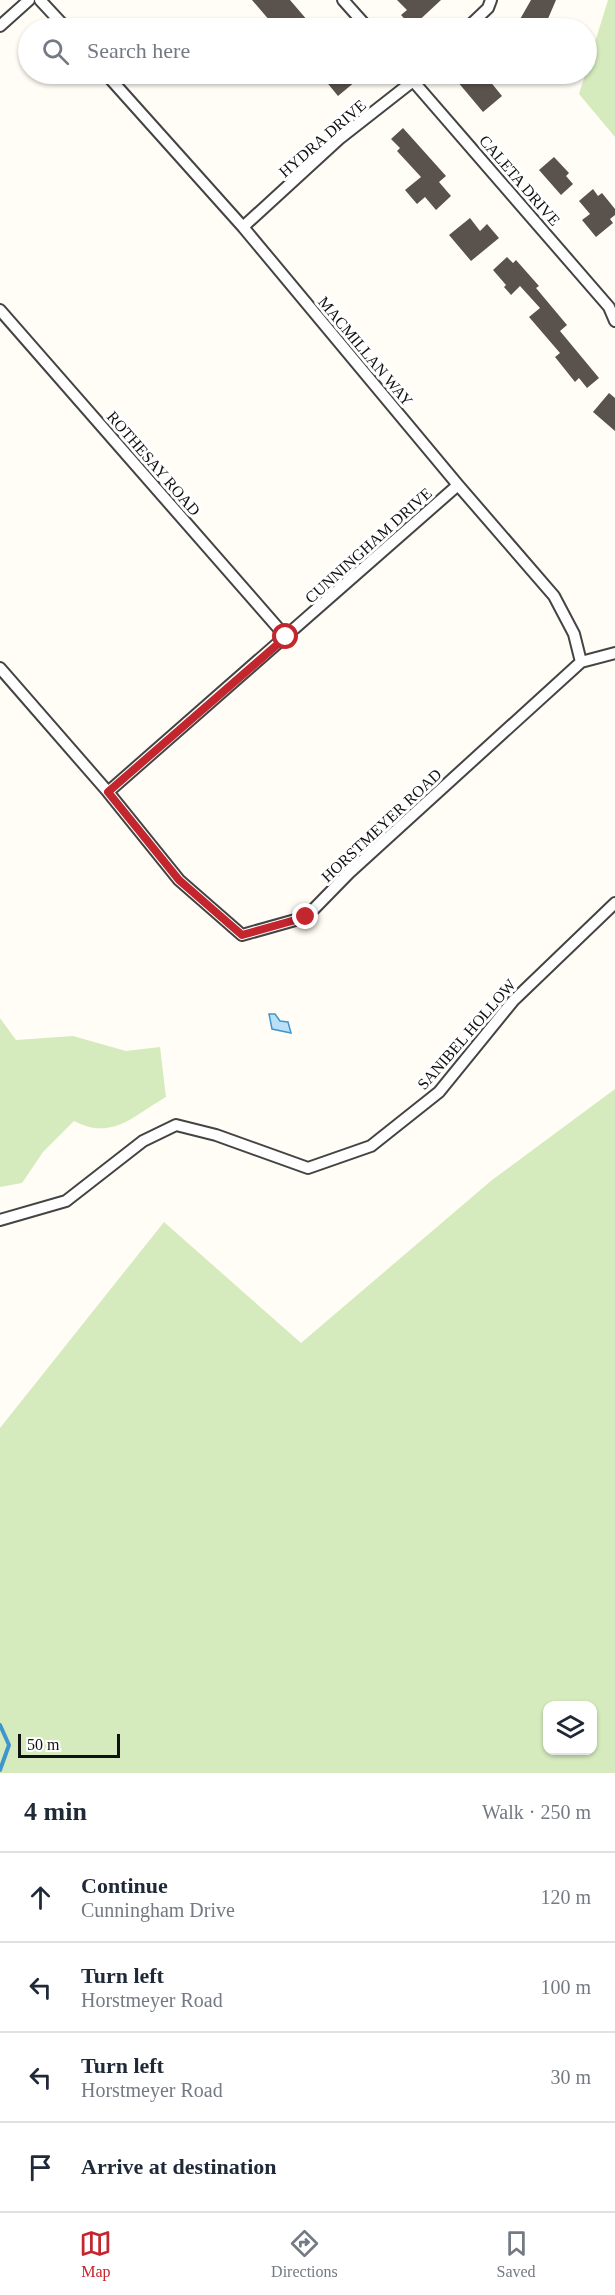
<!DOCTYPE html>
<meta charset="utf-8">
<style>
body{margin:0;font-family:Georgia,serif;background:#f6f6f7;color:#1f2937}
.controls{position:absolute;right:18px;bottom:18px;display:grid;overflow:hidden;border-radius:12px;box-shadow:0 2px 4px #0004}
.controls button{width:54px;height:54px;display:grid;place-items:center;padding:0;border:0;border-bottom:2px solid #e0e1e3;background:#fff;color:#1f2937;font:30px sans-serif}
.scale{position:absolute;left:18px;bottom:15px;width:102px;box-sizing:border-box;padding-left:6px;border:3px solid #111;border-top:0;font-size:16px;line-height:21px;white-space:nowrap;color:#111;-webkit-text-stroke:4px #fff;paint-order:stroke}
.stop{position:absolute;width:18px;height:18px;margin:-14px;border:4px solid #c4262e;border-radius:50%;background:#fff}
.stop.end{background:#c4262e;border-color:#fff;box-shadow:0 2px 6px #0008}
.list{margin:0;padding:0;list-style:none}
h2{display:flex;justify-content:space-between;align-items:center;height:78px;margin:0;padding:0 24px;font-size:26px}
h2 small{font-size:20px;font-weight:400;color:#747a83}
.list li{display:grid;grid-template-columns:39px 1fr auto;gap:18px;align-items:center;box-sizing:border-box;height:90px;padding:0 24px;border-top:2px solid #e0e1e3}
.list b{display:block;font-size:22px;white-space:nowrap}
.list p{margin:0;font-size:20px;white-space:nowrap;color:#747a83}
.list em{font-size:20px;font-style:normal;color:#747a83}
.icon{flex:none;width:33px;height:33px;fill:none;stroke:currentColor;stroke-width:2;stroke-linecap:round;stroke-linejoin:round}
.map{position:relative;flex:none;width:615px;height:1773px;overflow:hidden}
.search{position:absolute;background:#fff;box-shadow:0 2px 4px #0004;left:18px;right:18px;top:18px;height:66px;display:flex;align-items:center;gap:15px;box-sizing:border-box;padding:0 21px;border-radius:33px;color:#747a83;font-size:22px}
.sheet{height:438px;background:#fff}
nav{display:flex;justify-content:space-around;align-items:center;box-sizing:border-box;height:84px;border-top:2px solid #e0e1e3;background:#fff;font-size:16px;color:#747a83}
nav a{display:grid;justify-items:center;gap:3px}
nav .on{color:#c4262e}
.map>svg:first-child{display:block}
.green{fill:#d5ebbd;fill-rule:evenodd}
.water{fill:#b9e0f7;stroke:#3f96cf;stroke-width:1.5}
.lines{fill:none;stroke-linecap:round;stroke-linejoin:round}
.stream{stroke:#3f96cf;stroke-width:4}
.building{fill:#5a524d}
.street-casing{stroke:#444;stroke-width:14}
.street{stroke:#fff;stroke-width:10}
.route{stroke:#c4262e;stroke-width:8}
.labels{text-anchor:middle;stroke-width:6;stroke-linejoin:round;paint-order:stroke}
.street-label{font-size:16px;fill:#111;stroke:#fff}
</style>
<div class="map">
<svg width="615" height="1773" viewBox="0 0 615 1773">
<rect width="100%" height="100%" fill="#fffdf5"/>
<!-- green -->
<path class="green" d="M 608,0 L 615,0 L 615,137 L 579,94 Z
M 0,1018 L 16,1040 L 73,1036 L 126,1051 L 160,1047 L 166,1097 C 133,1116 112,1141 74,1121 L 43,1152 L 22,1183 L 0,1187 Z
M 615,1089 L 615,1773 L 0,1773 L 0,1428 L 164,1222 L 301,1343 L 492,1180 ZM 548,1706 L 592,1706 L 592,1750 L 548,1750 Z"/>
<!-- water -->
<path class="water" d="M 269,1014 L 275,1014 L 280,1021 L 288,1022 L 291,1033 L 272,1029 Z"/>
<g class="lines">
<!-- stream -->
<path class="stream" d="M 0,1725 L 9,1745 L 0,1770"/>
</g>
<!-- building -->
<path class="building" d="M 252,0 L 290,0 L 314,28 L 276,28 Z
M 397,0 L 441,0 L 412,27 L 401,15 L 407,10 Z
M 531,0 L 556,0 L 544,28 L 515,28 Z
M 320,74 L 349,74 L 356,81 L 338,96 Z
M 466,74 L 475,74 L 484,84 L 489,80 L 502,96 L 483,112 L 457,81 Z
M 403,128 L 446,176 L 439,182 L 451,196 L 436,210 L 425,197 L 417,204 L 405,190 L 421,177 L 397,151 L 400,148 L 391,139 Z
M 554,157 L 569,173 L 566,176 L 573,184 L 561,195 L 539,170 Z
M 593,189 L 598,196 L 602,193 L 615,209 L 615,215 L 610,219 L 613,223 L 596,237 L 582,220 L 590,214 L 579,201 Z
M 470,218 L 480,231 L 487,224 L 499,238 L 471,261 L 449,235 Z
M 507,257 L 513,263 L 516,260 L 539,286 L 536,288 L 567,325 L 560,331 L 599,378 L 587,388 L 579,378 L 575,382 L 555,357 L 560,353 L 529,317 L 540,308 L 520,286 L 511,295 L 504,287 L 506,285 L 493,270 Z
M 609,393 L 615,398 L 615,431 L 593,412 Z"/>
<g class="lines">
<!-- street casing -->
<g class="street-casing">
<path id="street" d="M 40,0 L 66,28
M 343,0 L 368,28
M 0,26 L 29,0
M 467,28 L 488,8 L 491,0
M 106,74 L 243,227 L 458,485 L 554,596 L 574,634 L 581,662
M 407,74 L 609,307 L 615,321
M 243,227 L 339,139 L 422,74
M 0,310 L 286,637
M 0,668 L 108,792 L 179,880 L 242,935 L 306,917 L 349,873 L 581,662 L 615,653
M 108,792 L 458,485
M 0,1220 L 66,1201 L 143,1141 L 176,1125 L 216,1135 L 308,1168 L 371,1146 L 439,1092 L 513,1001 L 615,903"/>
</g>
<!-- street -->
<use href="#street" class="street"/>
</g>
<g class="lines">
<!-- route -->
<path class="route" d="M 286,637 L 108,792 L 179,880 L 242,935 L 306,917"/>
</g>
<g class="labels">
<!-- street labels -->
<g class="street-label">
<text transform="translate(322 138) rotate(-41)" y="6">HYDRA DRIVE</text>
<text transform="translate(520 180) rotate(49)" y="6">CALETA DRIVE</text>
<text transform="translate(366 351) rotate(50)" y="6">MACMILLAN WAY</text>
<text transform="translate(154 463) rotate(49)" y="6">ROTHESAY ROAD</text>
<text transform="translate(368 545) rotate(-42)" y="6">CUNNINGHAM DRIVE</text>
<text transform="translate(381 825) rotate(-43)" y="6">HORSTMEYER ROAD</text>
<text transform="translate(466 1034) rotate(-49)" y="6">SANIBEL HOLLOW</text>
</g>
</g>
</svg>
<div class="controls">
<button><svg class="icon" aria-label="layers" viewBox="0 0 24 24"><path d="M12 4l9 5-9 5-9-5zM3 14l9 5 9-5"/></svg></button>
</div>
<div class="scale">50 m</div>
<div class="stop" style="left:286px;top:637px"></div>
<div class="stop end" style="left:306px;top:917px"></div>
<div class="search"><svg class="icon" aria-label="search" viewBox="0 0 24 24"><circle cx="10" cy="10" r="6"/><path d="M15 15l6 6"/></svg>Search here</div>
</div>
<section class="sheet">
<h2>4 min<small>Walk · 250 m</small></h2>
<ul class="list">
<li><svg class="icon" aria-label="ahead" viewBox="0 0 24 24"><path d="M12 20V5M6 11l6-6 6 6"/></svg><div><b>Continue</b><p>Cunningham Drive</p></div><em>120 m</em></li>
<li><svg class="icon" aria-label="left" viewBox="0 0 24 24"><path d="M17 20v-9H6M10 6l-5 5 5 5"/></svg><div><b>Turn left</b><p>Horstmeyer Road</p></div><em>100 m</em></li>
<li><svg class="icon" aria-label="left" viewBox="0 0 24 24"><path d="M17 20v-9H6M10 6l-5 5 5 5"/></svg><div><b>Turn left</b><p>Horstmeyer Road</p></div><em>30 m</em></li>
<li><svg class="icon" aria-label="arrive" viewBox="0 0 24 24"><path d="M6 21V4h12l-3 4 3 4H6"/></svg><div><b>Arrive at destination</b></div></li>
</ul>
</section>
<nav>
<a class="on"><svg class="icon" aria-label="map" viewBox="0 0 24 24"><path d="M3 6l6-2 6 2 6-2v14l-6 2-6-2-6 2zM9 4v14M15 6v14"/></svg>Map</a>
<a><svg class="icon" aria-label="directions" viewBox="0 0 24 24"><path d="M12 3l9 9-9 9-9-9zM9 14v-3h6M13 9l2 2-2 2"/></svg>Directions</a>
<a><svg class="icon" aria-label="saved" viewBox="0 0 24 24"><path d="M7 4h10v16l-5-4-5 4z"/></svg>Saved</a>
</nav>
